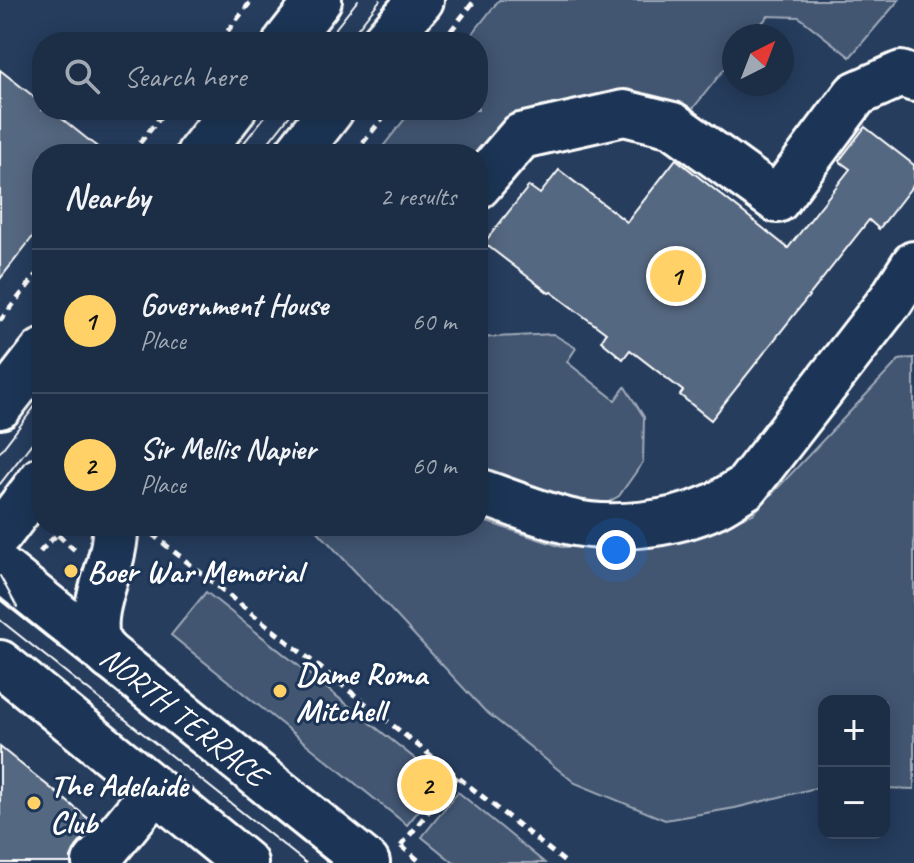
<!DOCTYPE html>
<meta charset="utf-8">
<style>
body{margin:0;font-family:Caveat,sans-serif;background:#25364d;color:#f1f3f6}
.controls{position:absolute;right:24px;bottom:24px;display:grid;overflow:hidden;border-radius:16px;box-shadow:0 4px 20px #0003}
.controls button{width:72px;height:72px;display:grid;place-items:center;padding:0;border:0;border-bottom:2px solid #3a4a5f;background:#1c2e46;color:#f1f3f6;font:40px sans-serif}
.compass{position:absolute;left:722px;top:24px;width:72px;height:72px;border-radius:50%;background:#1c2e46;box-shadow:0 4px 20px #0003;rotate:42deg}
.you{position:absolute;left:616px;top:550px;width:28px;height:28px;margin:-20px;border:6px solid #fff;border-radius:50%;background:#1a73e8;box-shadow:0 0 0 12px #1a73e833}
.badge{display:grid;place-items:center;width:52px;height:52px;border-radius:50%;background:#ffd166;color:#111;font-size:26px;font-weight:700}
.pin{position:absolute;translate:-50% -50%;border:4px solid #fff;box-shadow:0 2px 8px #0006}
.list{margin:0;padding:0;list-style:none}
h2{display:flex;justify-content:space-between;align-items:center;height:104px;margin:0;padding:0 32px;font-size:34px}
h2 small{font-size:26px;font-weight:400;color:#a0a8b3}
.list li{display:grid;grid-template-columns:52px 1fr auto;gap:24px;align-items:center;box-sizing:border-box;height:144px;padding:0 32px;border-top:2px solid #3a4a5f}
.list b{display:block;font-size:30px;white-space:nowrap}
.list p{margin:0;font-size:26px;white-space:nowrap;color:#a0a8b3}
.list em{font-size:26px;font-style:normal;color:#a0a8b3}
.icon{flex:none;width:44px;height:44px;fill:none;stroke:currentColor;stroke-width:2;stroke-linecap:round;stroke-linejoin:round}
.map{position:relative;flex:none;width:914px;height:863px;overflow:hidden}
.search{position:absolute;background:#1c2e46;box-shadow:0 4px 20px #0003;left:32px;top:32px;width:456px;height:88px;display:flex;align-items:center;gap:20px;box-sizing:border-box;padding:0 28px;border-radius:32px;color:#a0a8b3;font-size:30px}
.panel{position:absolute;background:#1c2e46;box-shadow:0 4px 20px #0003;left:32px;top:144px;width:456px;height:392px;border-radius:32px}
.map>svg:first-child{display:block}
.green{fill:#425672;stroke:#a0aab8;stroke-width:2}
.building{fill:#556781;stroke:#fff;stroke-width:2}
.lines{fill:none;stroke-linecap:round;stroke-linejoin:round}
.minor-casing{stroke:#fff;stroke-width:50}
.major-casing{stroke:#fff;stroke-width:50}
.path{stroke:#fff;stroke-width:5;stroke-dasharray:8 6;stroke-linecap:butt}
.minor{stroke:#1d3557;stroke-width:44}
.major{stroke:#1d3557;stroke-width:44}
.tram{stroke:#fff;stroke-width:2}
.poi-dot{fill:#ffd166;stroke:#1d3557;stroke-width:3}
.labels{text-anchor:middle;stroke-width:6;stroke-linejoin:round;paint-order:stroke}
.poi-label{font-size:32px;font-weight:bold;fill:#fff;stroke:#1d3557;text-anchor:start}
.street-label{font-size:32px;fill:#fff;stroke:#1d3557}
</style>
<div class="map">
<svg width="914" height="863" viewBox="0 0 914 863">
<rect width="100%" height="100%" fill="#263d5e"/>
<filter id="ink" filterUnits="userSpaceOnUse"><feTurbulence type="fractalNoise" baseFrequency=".0125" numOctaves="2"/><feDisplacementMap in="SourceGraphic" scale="16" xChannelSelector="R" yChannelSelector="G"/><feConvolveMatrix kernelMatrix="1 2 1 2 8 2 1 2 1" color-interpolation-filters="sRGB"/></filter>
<g filter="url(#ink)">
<!-- green -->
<path class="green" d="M 499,0 L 899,0 L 850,57 L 799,17 L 768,16 L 751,36 L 734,36 L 734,57 L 675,131 L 619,120 L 478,154 L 377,154 L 412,110 L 478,110 L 478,42 L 466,42 Z
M 553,334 L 576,348 L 567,362 L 615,400 L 625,387 L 644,417 L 643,462 L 619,496 L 591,512 L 478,476 L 478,338 Z
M 914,358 L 914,789 L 884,788 L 884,701 L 824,701 L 824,786 L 735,808 L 665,820 L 575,783 L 484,710 L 313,526 L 478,526 L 478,519 L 562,547 L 667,544 L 753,514 L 899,360 Z
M 206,592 L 443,781 L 407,825 L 171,635 Z
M 458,792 L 545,863 L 454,863 L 422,837 Z"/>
<!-- building -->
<path class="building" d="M 0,70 L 42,103 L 42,110 L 51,110 L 106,154 L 42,154 L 42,225 L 0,279 Z
M 865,127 L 914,165 L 914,184 L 879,229 L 869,220 L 711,420 L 680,395 L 683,391 L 630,350 L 623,359 L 601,341 L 606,333 L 551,292 L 549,293 L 484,243 L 529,186 L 540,194 L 559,170 L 627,222 L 676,159 L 788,248 L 850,169 L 839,161 Z
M 0,747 L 95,824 L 76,847 L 71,858 L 71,863 L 0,863 Z"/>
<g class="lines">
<!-- minor casing -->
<g class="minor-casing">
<path id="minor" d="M 478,186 L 521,136 L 624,113 L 673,125 L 777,200 L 856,94 L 901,74 L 914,79
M 478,491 C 507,501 537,513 567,521 C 610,532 673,525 714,506 C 725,501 735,493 746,487 L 891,300 L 914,264
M 95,863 L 155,790"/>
</g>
<!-- major casing -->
<g class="major-casing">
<g id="major">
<path d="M 286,42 L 319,0"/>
<path d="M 384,42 L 421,0"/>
<path d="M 199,154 L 233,110"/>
<path d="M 297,154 L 331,110"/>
<path d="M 0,406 L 42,352"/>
<path d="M 0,534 L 42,479"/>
<path id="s1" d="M 0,568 L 367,863"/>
<path d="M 111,658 C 105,652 99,646 97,638 C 89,606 117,562 115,526"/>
<path d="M 0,663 L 245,863"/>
</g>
</g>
<!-- path -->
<path class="path" d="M 219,42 L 252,0
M 442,42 L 475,0
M 131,154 L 166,110
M 354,154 L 389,110
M 0,321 L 42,268
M 152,534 L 566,863
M 58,535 L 75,550
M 40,552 C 48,542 57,536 65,526
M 401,846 L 422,863
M 401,846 L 457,776"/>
<!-- minor -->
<use href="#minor" class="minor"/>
<!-- major -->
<use href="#major" class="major"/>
<!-- tram -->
<path class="tram" d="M 325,42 L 358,0
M 347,42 L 380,0
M 235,154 L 270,110
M 259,154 L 294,110
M 0,452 L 42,397
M 0,484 L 42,430
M 0,576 L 17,607
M 0,600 L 331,863
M 0,620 L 306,863"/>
</g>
</g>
<!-- markers -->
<g class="poi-dot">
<circle cx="71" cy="571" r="8"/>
<circle cx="280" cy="691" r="8"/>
<circle cx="34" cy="803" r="8"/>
</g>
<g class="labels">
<!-- poi labels -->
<g class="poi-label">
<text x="87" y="582">Boer War Memorial</text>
<text x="296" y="684">Dame Roma<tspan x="296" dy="37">Mitchell</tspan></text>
<text x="50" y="796">The Adelaide<tspan x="50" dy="37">Club</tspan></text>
</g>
<!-- street labels -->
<g class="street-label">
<text dy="11" stroke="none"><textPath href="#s1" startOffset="236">NORTH TERRACE</textPath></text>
</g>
</g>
</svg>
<div class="controls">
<button>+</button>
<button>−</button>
</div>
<svg class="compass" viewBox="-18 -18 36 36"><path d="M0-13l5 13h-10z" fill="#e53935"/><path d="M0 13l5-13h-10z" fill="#a0a8b3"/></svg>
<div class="you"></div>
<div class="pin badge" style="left:676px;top:276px">1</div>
<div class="pin badge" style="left:427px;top:785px">2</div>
<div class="search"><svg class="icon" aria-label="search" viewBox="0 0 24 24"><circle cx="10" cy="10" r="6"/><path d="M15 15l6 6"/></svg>Search here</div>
<section class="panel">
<h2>Nearby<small>2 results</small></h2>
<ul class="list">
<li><span class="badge">1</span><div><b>Government House</b><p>Place</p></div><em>60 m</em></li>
<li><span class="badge">2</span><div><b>Sir Mellis Napier</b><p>Place</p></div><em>60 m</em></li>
</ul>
</section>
</div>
